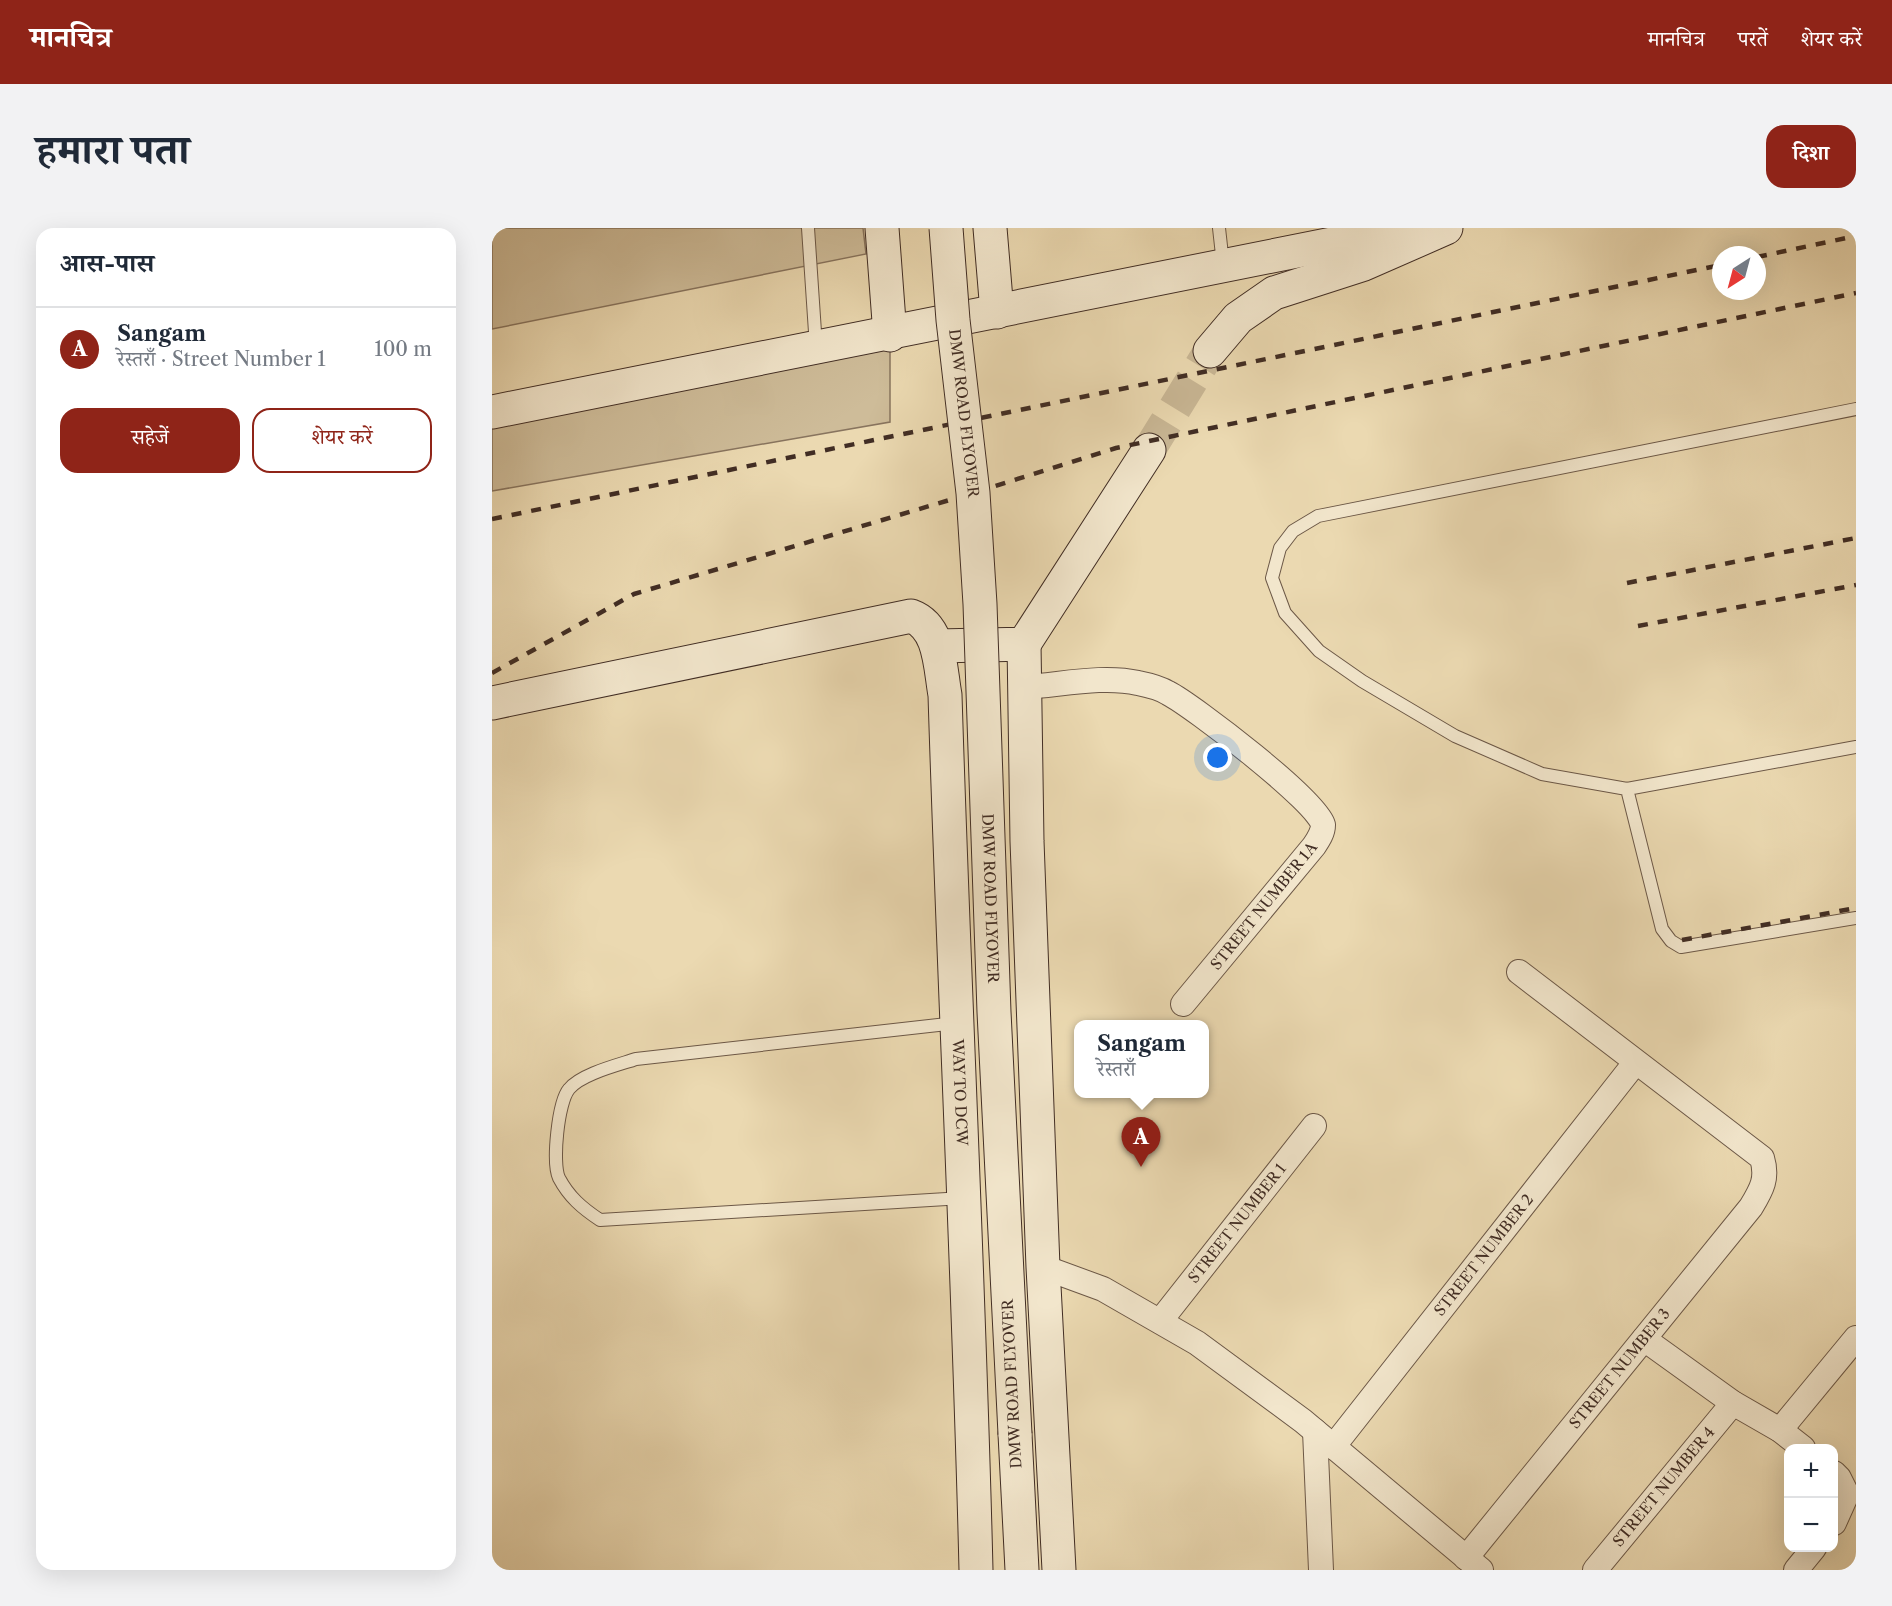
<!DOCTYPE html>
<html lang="hi">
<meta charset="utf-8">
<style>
body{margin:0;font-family:"Libre Caslon Text","Noto Serif Devanagari",serif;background:#f2f2f3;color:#1f2937}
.controls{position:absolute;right:18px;bottom:18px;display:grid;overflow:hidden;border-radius:12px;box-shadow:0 6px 24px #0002}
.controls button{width:54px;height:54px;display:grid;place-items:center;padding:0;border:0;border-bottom:2px solid #e0e1e3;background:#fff;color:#1f2937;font:30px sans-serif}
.compass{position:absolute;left:1220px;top:18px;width:54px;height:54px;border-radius:50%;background:#fff;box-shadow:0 6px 24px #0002;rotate:216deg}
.you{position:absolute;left:726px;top:530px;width:21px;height:21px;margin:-15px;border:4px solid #fff;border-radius:50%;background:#1a73e8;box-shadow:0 0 0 9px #1a73e833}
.badge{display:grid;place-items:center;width:39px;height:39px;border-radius:50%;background:#8f2418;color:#fff;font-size:20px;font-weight:700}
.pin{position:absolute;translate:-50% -50px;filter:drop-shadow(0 2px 3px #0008)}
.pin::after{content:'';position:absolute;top:32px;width:21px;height:18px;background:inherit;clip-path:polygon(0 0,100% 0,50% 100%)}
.popup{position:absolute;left:582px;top:792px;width:135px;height:78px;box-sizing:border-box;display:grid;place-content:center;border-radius:12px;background:#fff;filter:drop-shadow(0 2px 4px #0005);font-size:20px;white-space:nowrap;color:#747a83}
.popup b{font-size:22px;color:#1f2937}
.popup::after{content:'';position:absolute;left:50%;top:100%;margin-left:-12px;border:12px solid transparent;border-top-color:#fff}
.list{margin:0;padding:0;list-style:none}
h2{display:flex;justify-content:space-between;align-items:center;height:78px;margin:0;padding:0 24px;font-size:26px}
h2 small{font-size:20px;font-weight:400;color:#747a83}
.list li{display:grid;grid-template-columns:39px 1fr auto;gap:18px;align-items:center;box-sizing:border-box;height:84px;padding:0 24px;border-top:2px solid #e0e1e3}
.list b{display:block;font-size:22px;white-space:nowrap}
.list p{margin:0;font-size:20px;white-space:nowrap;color:#747a83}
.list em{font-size:20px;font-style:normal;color:#747a83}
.actions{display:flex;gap:12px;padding:18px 24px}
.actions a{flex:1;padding:14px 0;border:2px solid #8f2418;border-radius:18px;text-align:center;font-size:21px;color:#8f2418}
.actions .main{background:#8f2418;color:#fff}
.map{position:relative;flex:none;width:1364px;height:1342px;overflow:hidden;border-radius:18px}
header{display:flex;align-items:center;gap:36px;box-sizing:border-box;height:84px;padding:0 30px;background:#8f2418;color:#fff}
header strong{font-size:28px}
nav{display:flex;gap:33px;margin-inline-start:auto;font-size:21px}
.intro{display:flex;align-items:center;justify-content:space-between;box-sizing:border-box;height:144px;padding:0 36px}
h1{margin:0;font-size:42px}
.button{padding:15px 27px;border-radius:18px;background:#8f2418;color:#fff;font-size:21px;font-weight:700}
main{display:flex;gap:36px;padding:0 36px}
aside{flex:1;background:#fff;border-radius:18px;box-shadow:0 6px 24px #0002}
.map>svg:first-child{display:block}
.green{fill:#cebc99;stroke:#88745e;stroke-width:1.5}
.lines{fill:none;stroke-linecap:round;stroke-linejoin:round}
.secondary-tunnel{stroke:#c9b795;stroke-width:33;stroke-dasharray:33 16;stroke-linecap:butt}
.lane-casing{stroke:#6c5847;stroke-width:14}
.street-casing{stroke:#6c5847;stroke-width:26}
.secondary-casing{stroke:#412d24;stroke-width:35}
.lane{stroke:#f2e6cc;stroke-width:12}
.street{stroke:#f2e6cc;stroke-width:24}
.secondary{stroke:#f2e6cc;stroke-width:33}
.rail{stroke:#412d24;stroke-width:4.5;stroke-dasharray:10 10;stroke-linecap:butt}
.secondary-bridge-casing{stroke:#412d24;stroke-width:35;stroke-linecap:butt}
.secondary-bridge{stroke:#f2e6cc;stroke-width:33}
.labels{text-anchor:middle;stroke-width:4.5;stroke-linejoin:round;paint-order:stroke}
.street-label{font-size:15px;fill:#412d24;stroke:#f2e6cc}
</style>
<header>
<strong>मानचित्र</strong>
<nav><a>मानचित्र</a><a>परतें</a><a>शेयर करें</a></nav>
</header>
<div class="intro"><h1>हमारा पता</h1><a class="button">दिशा</a></div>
<main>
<aside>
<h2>आस-पास<small></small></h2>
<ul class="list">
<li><span class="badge">A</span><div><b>Sangam</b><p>रेस्तराँ · Street Number 1</p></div><em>100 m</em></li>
</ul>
<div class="actions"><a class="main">सहेजें</a><a>शेयर करें</a></div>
</aside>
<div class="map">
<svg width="1364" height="1342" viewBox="0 0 1364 1342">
<rect width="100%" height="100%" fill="#ebd9b1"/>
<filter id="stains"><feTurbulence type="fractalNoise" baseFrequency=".00333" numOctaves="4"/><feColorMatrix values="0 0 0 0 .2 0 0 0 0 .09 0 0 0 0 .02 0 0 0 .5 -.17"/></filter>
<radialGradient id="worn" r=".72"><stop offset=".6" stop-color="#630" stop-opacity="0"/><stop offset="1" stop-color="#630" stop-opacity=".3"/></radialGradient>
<!-- green -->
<path class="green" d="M 0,0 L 371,0 L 374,26 L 0,101 Z
M 398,121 L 398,194 L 0,263 L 0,195 Z"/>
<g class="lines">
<!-- secondary-tunnel -->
<path class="secondary-tunnel" d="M 657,222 L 718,123"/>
<!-- lane casing -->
<g class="lane-casing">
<path id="lane" d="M 316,0 L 324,119
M 727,0 L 731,36
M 1364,181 L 826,288 L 801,303 L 788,320 L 780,350 L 793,385 L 827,423 L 870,453 L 963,508 L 1050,546 L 1135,561 L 1364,519
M 1135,561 L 1170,701 L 1179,713 L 1189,719 L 1364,690
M 464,795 L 144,831 C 126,837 89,846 77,861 C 66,874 60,935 67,950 C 77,969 90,980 108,992 L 471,970"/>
</g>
<!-- street casing -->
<g class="street-casing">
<g id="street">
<path d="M 533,459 C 568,457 611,447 646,455 C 656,457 668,460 676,465 C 700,477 829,576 831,597 C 831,605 826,612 822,618 L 691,776"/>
<path d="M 551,1039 L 611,1061 L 705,1115 L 811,1193 L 989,1342"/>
<path id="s1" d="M 669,1092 L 822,898"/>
<path d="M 1152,1111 L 1241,1175 L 1288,1202 L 1311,1220"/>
<path d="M 1288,1202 L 1364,1110"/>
<path d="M 823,1203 L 829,1342"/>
<path id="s2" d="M 841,1219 L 1143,835"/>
<path d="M 1342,1245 L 1347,1250 L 1355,1266 L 1342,1295"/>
<path id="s3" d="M 974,1330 L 1259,979 C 1270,961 1276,950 1270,930 L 1027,744"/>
<path id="s4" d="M 1103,1342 L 1241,1175"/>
<path d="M 1304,1342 L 1322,1320"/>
</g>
</g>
<!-- secondary casing -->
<g class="secondary-casing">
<g id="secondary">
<path d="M 390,0 L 398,107"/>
<path d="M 498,0 L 505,84"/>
<path d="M 718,123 L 746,90 L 782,65 L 872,36 L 954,0"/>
<path d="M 0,184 L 920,0"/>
<path d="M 532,416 L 535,613 L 551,1039 L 567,1342"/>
<path d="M 445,418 L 532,416 L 657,222"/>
<path id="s5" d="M 0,475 L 419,388 C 449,399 448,440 453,467 C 462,759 477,1050 484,1342"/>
<path d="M 523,1206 L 530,1342"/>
</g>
</g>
<!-- lane -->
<use href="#lane" class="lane"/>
<!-- street -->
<use href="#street" class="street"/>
<!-- secondary -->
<use href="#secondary" class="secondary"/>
<!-- rail -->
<path class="rail" d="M 1265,29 L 1364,8
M 0,291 L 1229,37
M 1135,355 L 1364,310
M 1146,398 L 1364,357
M 0,445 L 142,366 L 481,265 L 624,220 L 1364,65
M 1190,712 L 1364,680"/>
<!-- secondary-bridge casing -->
<g class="secondary-bridge-casing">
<g id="secondary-bridge">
<path id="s6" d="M 454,0 L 461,92 L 481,265 L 488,376 L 502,784 L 523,1206"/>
</g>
</g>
<!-- secondary-bridge -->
<use href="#secondary-bridge" class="secondary-bridge"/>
</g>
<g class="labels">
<!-- street labels -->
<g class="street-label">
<text dy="5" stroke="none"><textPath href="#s6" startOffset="186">DMW ROAD FLYOVER</textPath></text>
<text dy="5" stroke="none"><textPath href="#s6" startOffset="672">DMW ROAD FLYOVER</textPath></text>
<text transform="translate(772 678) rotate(-51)" y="5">STREET NUMBER 1A</text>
<text dy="5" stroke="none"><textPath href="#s5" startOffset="916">WAY TO DCW</textPath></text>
<text dy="5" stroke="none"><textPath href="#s1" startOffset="123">STREET NUMBER 1</textPath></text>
<text dy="5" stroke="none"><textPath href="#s2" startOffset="244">STREET NUMBER 2</textPath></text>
<text dy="5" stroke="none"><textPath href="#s3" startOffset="244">STREET NUMBER 3</textPath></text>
<text transform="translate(520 1156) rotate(-93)" y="5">DMW ROAD FLYOVER</text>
<text dy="5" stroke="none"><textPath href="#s4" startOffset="108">STREET NUMBER 4</textPath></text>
</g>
</g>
<rect width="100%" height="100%" filter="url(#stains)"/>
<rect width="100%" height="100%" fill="url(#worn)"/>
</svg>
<div class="controls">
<button>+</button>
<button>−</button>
</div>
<svg class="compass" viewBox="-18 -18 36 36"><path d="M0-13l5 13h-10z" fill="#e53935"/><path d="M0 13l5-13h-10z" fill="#747a83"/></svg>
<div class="you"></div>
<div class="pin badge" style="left:649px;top:939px">A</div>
<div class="popup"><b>Sangam</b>रेस्तराँ</div>
</div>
</main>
